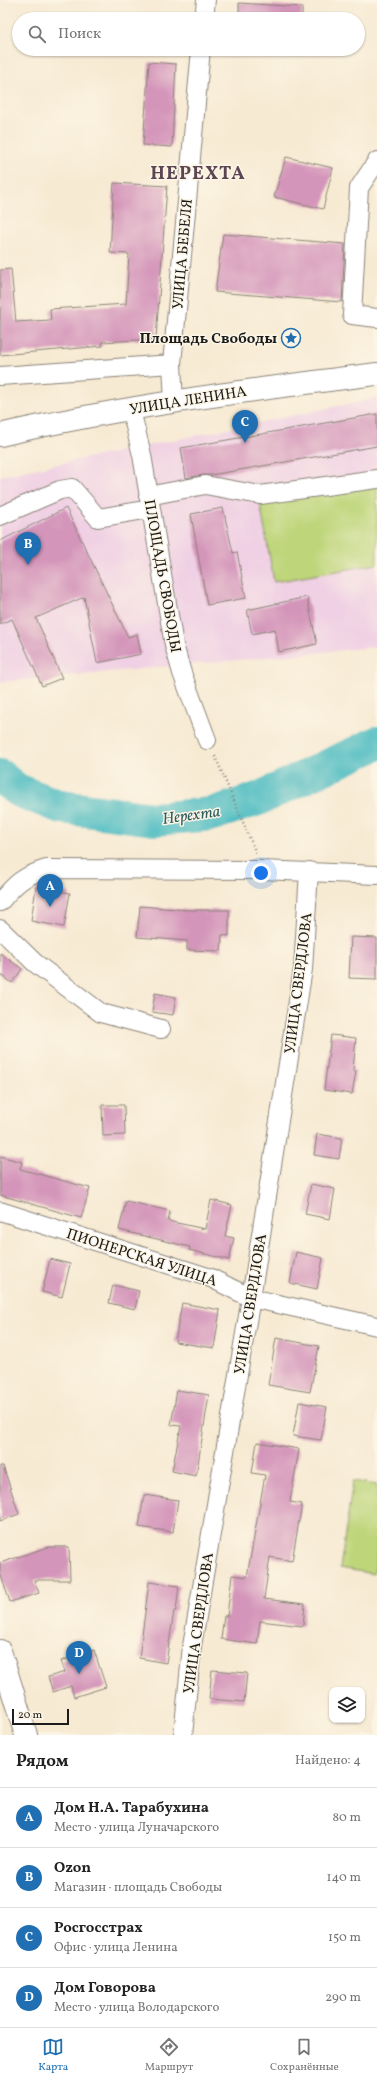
<!DOCTYPE html>
<html lang="ru">
<meta charset="utf-8">
<style>
body{margin:0;font-family:Vollkorn,serif;background:#f2f2f2;color:#222}
.controls{position:absolute;right:12px;bottom:12px;display:grid;overflow:hidden;border-radius:8px;box-shadow:0 1px 3px #0004}
.controls button{width:36px;height:36px;display:grid;place-items:center;padding:0;border:0;border-bottom:1px solid #e0e0e0;background:#fff;color:#222;font:20px sans-serif}
.scale{position:absolute;left:12px;bottom:10px;width:57px;box-sizing:border-box;padding-left:4px;border:2px solid #1c1c1c;border-top:0;font-size:11px;line-height:14px;white-space:nowrap;color:#1c1c1c;-webkit-text-stroke:3px #fcf5e5;paint-order:stroke}
.you{position:absolute;left:261px;top:873px;width:14px;height:14px;margin:-10px;border:3px solid #fff;border-radius:50%;background:#1a73e8;box-shadow:0 0 0 6px #1a73e833}
.badge{display:grid;place-items:center;width:26px;height:26px;border-radius:50%;background:#1f6fb2;color:#fff;font-size:13px;font-weight:700}
.pin{position:absolute;translate:-50% -33px;filter:drop-shadow(0 1px 2px #0008)}
.pin::after{content:'';position:absolute;top:21px;width:14px;height:12px;background:inherit;clip-path:polygon(0 0,100% 0,50% 100%)}
.list{margin:0;padding:0;list-style:none}
h2{display:flex;justify-content:space-between;align-items:center;height:52px;margin:0;padding:0 16px;font-size:17px}
h2 small{font-size:13px;font-weight:400;color:#767676}
.list li{display:grid;grid-template-columns:26px 1fr auto;gap:12px;align-items:center;box-sizing:border-box;height:60px;padding:0 16px;border-top:1px solid #e0e0e0}
.list b{display:block;font-size:15px;white-space:nowrap}
.list p{margin:0;font-size:13px;white-space:nowrap;color:#767676}
.list em{font-size:13px;font-style:normal;color:#767676}
.icon{flex:none;width:22px;height:22px;fill:none;stroke:currentColor;stroke-width:2;stroke-linecap:round;stroke-linejoin:round}
.map{position:relative;flex:none;width:377px;height:1735px;overflow:hidden}
.search{position:absolute;background:#fff;box-shadow:0 1px 3px #0004;left:12px;right:12px;top:12px;height:44px;display:flex;align-items:center;gap:10px;box-sizing:border-box;padding:0 14px;border-radius:22px;color:#767676;font-size:15px}
.sheet{height:292px;background:#fff}
nav{display:flex;justify-content:space-around;align-items:center;box-sizing:border-box;height:56px;border-top:1px solid #e0e0e0;background:#fff;font-size:11px;color:#767676}
nav a{display:grid;justify-items:center;gap:2px}
nav .on{color:#1f6fb2}
.map>svg:first-child{display:block}
.built{fill:#f0d0e4}
.green{fill:#bed579;stroke:#6d784a}
.lines{fill:none;stroke-linecap:round;stroke-linejoin:round}
.river{stroke:#4cbbc1;stroke-width:34}
.building{fill:#d495ba}
.minor-casing{stroke:#8a8378;stroke-width:20}
.major-casing{stroke:#8a8378;stroke-width:24}
.path{stroke:#8a8378;stroke-width:2.5;stroke-dasharray:1 3;stroke-linecap:butt}
.minor{stroke:#fff;stroke-width:18}
.major{stroke:#fff;stroke-width:22}
.labels{text-anchor:middle;stroke-width:3;stroke-linejoin:round;paint-order:stroke}
.street-label{font-size:15px;fill:#1c1c1c;stroke:#fcf5e5}
.poi-label{font-size:15px;font-weight:bold;fill:#1c1c1c;stroke:#fcf5e5;text-anchor:end}
.water-label{font-size:16px;font-style:italic;fill:#2f5c5e;stroke:#fcf5e5}
.district-label{font-size:19px;font-weight:bold;letter-spacing:1px;fill:#5c4653;stroke:#fcf5e5}
</style>
<div class="map">
<svg width="377" height="1735" viewBox="0 0 377 1735">
<rect width="100%" height="100%" fill="#fcf5e5"/>
<filter id="ink" filterUnits="userSpaceOnUse"><feTurbulence type="fractalNoise" baseFrequency=".025" numOctaves="2"/><feDisplacementMap in="SourceGraphic" scale="8" xChannelSelector="R" yChannelSelector="G"/><feConvolveMatrix kernelMatrix="1 2 1 2 8 2 1 2 1" color-interpolation-filters="sRGB"/></filter>
<filter id="wash" filterUnits="userSpaceOnUse"><feTurbulence type="fractalNoise" baseFrequency=".012" numOctaves="4" result="noise"/><feDisplacementMap in="SourceGraphic" scale="16" xChannelSelector="R" yChannelSelector="G"/><feGaussianBlur stdDeviation="0.9" result="paint"/><feColorMatrix in="noise" values="0 0 0 0 0 0 0 0 0 0 0 0 0 0 0 0 0 1.4 0 .05"/><feComposite in="paint" operator="in"/></filter>
<g filter="url(#wash)">
<rect width="100%" height="100%" fill="#f7ead3"/>
<!-- built -->
<path class="built" d="M 377,398 L 377,647 L 0,682 L 0,476 Z"/>
<!-- green -->
<path class="green" d="M 377,485 L 377,564 L 274,582 L 260,503 Z
M 353,1481 L 377,1485 L 377,1556 L 374,1574 L 340,1568 Z"/>
<g class="lines">
<!-- river -->
<path class="river" d="M 0,776 L 17,790 L 61,807 L 154,819 L 212,814 L 258,799 L 377,743"/>
</g>
<g id="blocks">
<!-- building -->
<path class="building" d="M 239,3 L 302,7 L 302,19 L 239,19 Z
M 149,62 L 176,64 L 172,147 L 143,145 Z
M 286,157 L 333,168 L 323,209 L 274,197 Z
M 114,183 L 167,186 L 156,339 L 102,342 L 103,346 L 0,355 L 0,270 L 11,269 L 16,322 L 51,320 L 50,309 L 126,304 L 129,254 L 110,253 Z
M 223,234 L 345,244 L 342,302 L 215,292 Z
M 377,414 L 377,446 L 211,475 L 203,475 L 186,478 L 181,448 Z
M 66,508 L 128,637 L 137,634 L 141,654 L 97,663 L 84,597 L 36,618 L 62,678 L 42,686 L 12,619 L 0,624 L 0,541 Z
M 223,508 L 233,553 L 237,552 L 246,598 L 207,605 L 191,514 Z
M 307,597 L 317,644 L 279,652 L 275,629 L 252,634 L 247,610 Z
M 36,887 L 70,893 L 64,927 L 31,921 Z
M 140,906 L 188,910 L 229,910 L 229,936 L 222,935 L 221,951 L 187,950 L 187,941 L 137,937 Z
M 351,937 L 377,938 L 377,979 L 349,978 Z
M 0,953 L 22,969 L 12,983 L 0,974 Z
M 155,993 L 176,997 L 173,1015 L 152,1012 Z
M 331,1035 L 356,1038 L 353,1070 L 356,1071 L 352,1094 L 324,1090 Z
M 102,1105 L 124,1105 L 125,1135 L 103,1136 Z
M 317,1134 L 342,1138 L 339,1159 L 314,1155 Z
M 0,1156 L 22,1162 L 20,1169 L 90,1188 L 81,1218 L 0,1195 Z
M 311,1184 L 335,1189 L 330,1219 L 305,1214 Z
M 211,1200 L 232,1205 L 225,1236 L 234,1238 L 229,1260 L 189,1250 L 190,1247 L 119,1230 L 126,1201 L 170,1211 L 168,1221 L 205,1229 Z
M 296,1252 L 323,1258 L 317,1289 L 290,1283 Z
M 50,1259 L 70,1264 L 62,1297 L 42,1292 Z
M 113,1285 L 139,1291 L 135,1309 L 109,1303 Z
M 182,1303 L 220,1310 L 214,1348 L 175,1342 Z
M 276,1338 L 319,1346 L 310,1392 L 268,1385 Z
M 177,1390 L 209,1395 L 196,1476 L 172,1471 L 181,1426 L 171,1425 Z
M 299,1402 L 327,1407 L 321,1440 L 293,1436 Z
M 257,1442 L 299,1449 L 290,1502 L 302,1504 L 292,1561 L 270,1557 L 264,1599 L 305,1604 L 303,1626 L 260,1621 L 257,1644 L 221,1639 L 224,1616 L 227,1616 L 232,1575 L 247,1577 L 265,1475 L 252,1473 Z
M 0,1466 L 3,1466 L 19,1514 L 0,1521 Z
M 144,1495 L 178,1500 L 173,1532 L 139,1527 Z
M 48,1547 L 69,1547 L 70,1580 L 34,1580 L 39,1593 L 10,1602 L 0,1573 L 0,1563 Z
M 149,1582 L 179,1586 L 176,1611 L 174,1611 L 166,1663 L 139,1658 Z
M 94,1650 L 106,1687 L 74,1697 L 71,1686 L 53,1692 L 48,1677 L 65,1672 L 61,1661 Z
M 212,1670 L 247,1673 L 244,1702 L 209,1699 Z"/>
</g>
</g>
<g filter="url(#ink)">
<use href="#blocks" fill-opacity="0" stroke="#8a8378" stroke-width="1"/>
<g class="lines">
<!-- minor casing -->
<g class="minor-casing">
<path id="minor" d="M 204,19 L 206,0
M 377,161 L 359,188 L 352,315 L 377,318
M 0,376 L 172,364
M 174,403 L 172,364 L 201,49
M 131,410 L 142,455 L 174,645 L 182,673 L 207,740
M 148,496 L 205,485 L 260,495 L 377,479
M 0,516 L 60,490 L 72,488 L 98,518 L 150,509
M 0,902 C 15,884 23,876 46,869 L 262,870 L 377,875
M 0,929 L 35,963 L 101,1013 L 161,1029
M 0,1211 L 211,1278 L 251,1298 L 377,1326
M 183,1735 L 192,1646 L 251,1298 L 303,969 L 309,871"/>
</g>
<!-- major casing -->
<g class="major-casing">
<path id="major" d="M 0,435 C 124,406 251,390 377,374
M 0,1651 L 26,1735"/>
</g>
<!-- path -->
<path class="path" d="M 215,756 L 256,853"/>
<!-- minor -->
<use href="#minor" class="minor"/>
<!-- major -->
<use href="#major" class="major"/>
</g>
</g>
<!-- icons -->
<defs>
<g id="sight-ring" transform="scale(1)"><circle r="9.5" fill="#fcf5e5" stroke="#1f6fb2" stroke-width="1.5"/><path d="M0-6L1.8-2.2L6-1.7L2.9 1.2L3.7 5.4L0 3.3L-3.7 5.4L-2.9 1.2L-6-1.7L-1.8-2.2Z" fill="#1f6fb2"/></g>
</defs>
<g fill-rule="evenodd">
<use href="#sight-ring" x="291" y="338"/>
</g>
<g class="labels">
<!-- street labels -->
<g class="street-label">
<text transform="translate(182 254) rotate(-85)" y="5">УЛИЦА БЕБЕЛЯ</text>
<text transform="translate(188 400) rotate(-9)" y="5">УЛИЦА ЛЕНИНА</text>
<text transform="translate(163 576) rotate(80)" y="5">ПЛОЩАДЬ СВОБОДЫ</text>
<text transform="translate(298 983) rotate(-83)" y="5">УЛИЦА СВЕРДЛОВА</text>
<text transform="translate(142 1257) rotate(18)" y="5">ПИОНЕРСКАЯ УЛИЦА</text>
<text transform="translate(250 1304) rotate(-81)" y="5">УЛИЦА СВЕРДЛОВА</text>
<text transform="translate(198 1623) rotate(-82)" y="5">УЛИЦА СВЕРДЛОВА</text>
</g>
<!-- poi labels -->
<g class="poi-label">
<text x="277" y="343">Площадь Свободы</text>
</g>
<!-- water labels -->
<g class="water-label">
<text transform="translate(191 814) rotate(-8)" y="6">Нерехта</text>
</g>
<!-- district labels -->
<g class="district-label">
<text x="198" y="179">НЕРЕХТА</text>
</g>
</g>
</svg>
<div class="controls">
<button><svg class="icon" aria-label="layers" viewBox="0 0 24 24"><path d="M12 4l9 5-9 5-9-5zM3 14l9 5 9-5"/></svg></button>
</div>
<div class="scale">20 m</div>
<div class="you"></div>
<div class="pin badge" style="left:50px;top:907px">A</div>
<div class="pin badge" style="left:28px;top:565px">B</div>
<div class="pin badge" style="left:245px;top:443px">C</div>
<div class="pin badge" style="left:79px;top:1674px">D</div>
<div class="search"><svg class="icon" aria-label="search" viewBox="0 0 24 24"><circle cx="10" cy="10" r="6"/><path d="M15 15l6 6"/></svg>Поиск</div>
</div>
<section class="sheet">
<h2>Рядом<small>Найдено: 4</small></h2>
<ul class="list">
<li><span class="badge">A</span><div><b>Дом Н.А. Тарабухина</b><p>Место · улица Луначарского</p></div><em>80 m</em></li>
<li><span class="badge">B</span><div><b>Ozon</b><p>Магазин · площадь Свободы</p></div><em>140 m</em></li>
<li><span class="badge">C</span><div><b>Росгосстрах</b><p>Офис · улица Ленина</p></div><em>150 m</em></li>
<li><span class="badge">D</span><div><b>Дом Говорова</b><p>Место · улица Володарского</p></div><em>290 m</em></li>
</ul>
</section>
<nav>
<a class="on"><svg class="icon" aria-label="map" viewBox="0 0 24 24"><path d="M3 6l6-2 6 2 6-2v14l-6 2-6-2-6 2zM9 4v14M15 6v14"/></svg>Карта</a>
<a><svg class="icon" aria-label="directions" viewBox="0 0 24 24"><path d="M12 3l9 9-9 9-9-9zM9 14v-3h6M13 9l2 2-2 2"/></svg>Маршрут</a>
<a><svg class="icon" aria-label="saved" viewBox="0 0 24 24"><path d="M7 4h10v16l-5-4-5 4z"/></svg>Сохранённые</a>
</nav>
